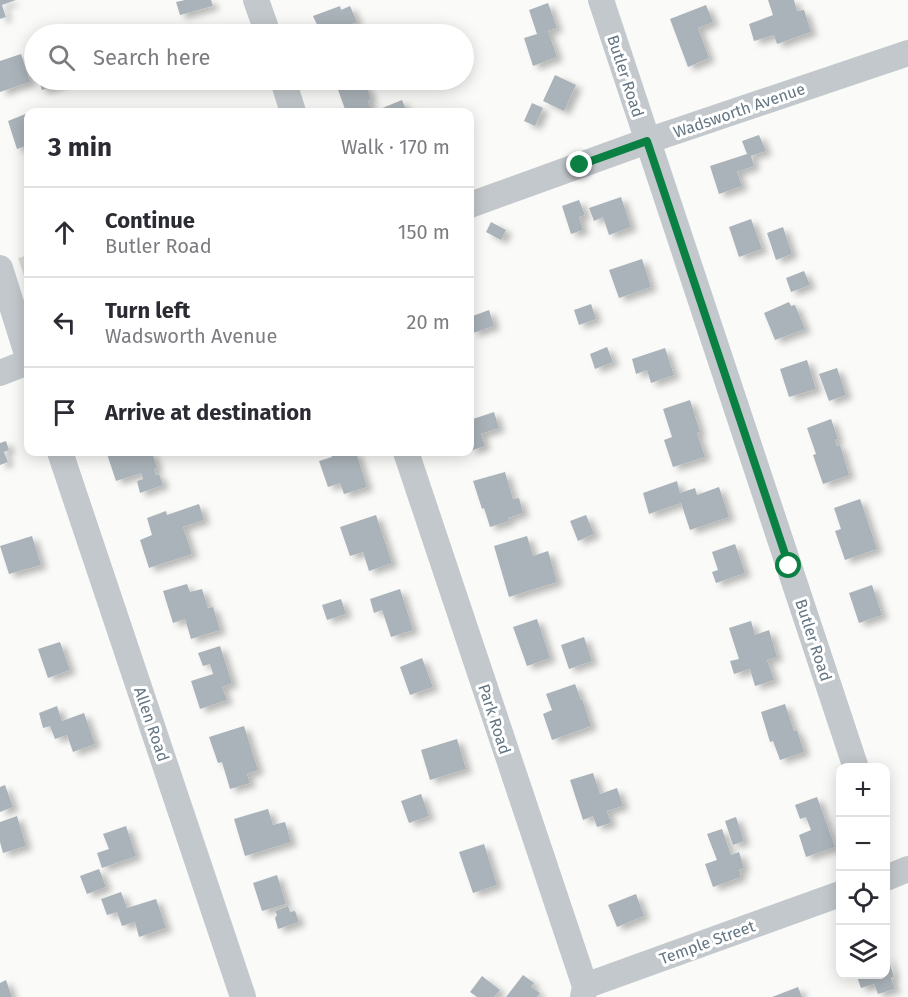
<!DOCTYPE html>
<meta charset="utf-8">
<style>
body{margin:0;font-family:"Fira Sans",sans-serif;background:#f7f7f7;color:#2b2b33}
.controls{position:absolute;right:18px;bottom:18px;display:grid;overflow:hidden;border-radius:12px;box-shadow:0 3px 15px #0003}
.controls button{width:54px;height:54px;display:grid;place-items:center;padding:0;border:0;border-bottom:2px solid #e1e1e2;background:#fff;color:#2b2b33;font:30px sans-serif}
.stop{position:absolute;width:18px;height:18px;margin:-14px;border:4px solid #0b8043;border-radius:50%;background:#fff}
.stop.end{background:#0b8043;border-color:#fff;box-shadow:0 2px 6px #0008}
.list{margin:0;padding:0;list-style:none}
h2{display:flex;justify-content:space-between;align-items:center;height:78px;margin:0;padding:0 24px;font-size:26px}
h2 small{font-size:20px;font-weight:400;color:#7c7c81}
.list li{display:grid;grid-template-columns:39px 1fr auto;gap:18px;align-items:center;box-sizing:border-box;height:90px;padding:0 24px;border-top:2px solid #e1e1e2}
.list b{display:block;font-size:22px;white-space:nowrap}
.list p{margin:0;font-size:20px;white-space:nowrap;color:#7c7c81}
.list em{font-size:20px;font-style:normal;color:#7c7c81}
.icon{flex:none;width:33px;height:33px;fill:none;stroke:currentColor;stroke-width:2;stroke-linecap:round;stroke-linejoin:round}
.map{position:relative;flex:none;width:908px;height:997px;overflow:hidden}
.search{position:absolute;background:#fff;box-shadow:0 3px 15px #0003;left:24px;top:24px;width:450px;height:66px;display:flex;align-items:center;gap:15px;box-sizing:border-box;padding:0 21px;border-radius:33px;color:#7c7c81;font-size:22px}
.panel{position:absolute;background:#fff;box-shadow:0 3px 15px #0003;left:24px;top:108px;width:450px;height:348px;border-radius:12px}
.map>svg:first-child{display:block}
.green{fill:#dadfd7}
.building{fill:#aab3b9;filter:url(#shadow)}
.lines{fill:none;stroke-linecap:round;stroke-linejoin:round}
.minor{stroke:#c3c8cc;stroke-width:26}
.route{stroke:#0b8043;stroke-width:8}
.labels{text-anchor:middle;stroke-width:6;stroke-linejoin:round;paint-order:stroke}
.street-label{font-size:16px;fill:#657683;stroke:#fff}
</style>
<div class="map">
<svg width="908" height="997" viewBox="0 0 908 997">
<defs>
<filter id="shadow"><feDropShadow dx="6" dy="4" stdDeviation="3" flood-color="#0004"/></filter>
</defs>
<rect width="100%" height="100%" fill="#fafaf8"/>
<!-- green -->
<path class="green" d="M 28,255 L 28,287 L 18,258 Z"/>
<!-- building -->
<path class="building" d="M 0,0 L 16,0 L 2,5 L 6,17 L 0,19 Z
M 185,0 L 211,0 L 213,6 L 180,15 L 176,2 Z
M 768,0 L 794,0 L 797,11 L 804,10 L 811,32 L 777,44 L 774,35 L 754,41 L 749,24 L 773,15 Z
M 548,3 L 557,28 L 548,31 L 557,57 L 533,66 L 524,38 L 537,34 L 529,10 Z
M 706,5 L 713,22 L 698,28 L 709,58 L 688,67 L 670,19 Z
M 340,6 L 341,10 L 350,6 L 357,22 L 347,26 L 351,34 L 313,34 L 312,32 L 319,29 L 313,16 Z
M 21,54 L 30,82 L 0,92 L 0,61 Z
M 555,75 L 576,85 L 564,111 L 543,101 Z
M 39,80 L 61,80 L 63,83 L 42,90 Z
M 351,80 L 361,80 L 364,87 L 367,86 L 371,100 L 368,101 L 372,112 L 346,112 L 336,84 Z
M 402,100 L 407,112 L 381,112 L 380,109 Z
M 532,103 L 543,108 L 535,126 L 524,121 Z
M 28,113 L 28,145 L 17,149 L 8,121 Z
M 759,135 L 766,151 L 751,156 L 754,166 L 737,172 L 742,186 L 719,194 L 710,166 L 747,154 L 742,141 Z
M 621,197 L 631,227 L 609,235 L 603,217 L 594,221 L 589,208 Z
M 579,200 L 585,215 L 579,217 L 583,230 L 571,234 L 562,206 Z
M 751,219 L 762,249 L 739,257 L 729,227 Z
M 491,222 L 506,230 L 501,240 L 486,232 Z
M 783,227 L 792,254 L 776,260 L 767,233 Z
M 642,259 L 651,287 L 619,298 L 609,270 Z
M 804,271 L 810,285 L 791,292 L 786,278 Z
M 789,302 L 791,306 L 795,305 L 805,329 L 775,340 L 764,313 Z
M 591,304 L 596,319 L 579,325 L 574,310 Z
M 489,310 L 494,326 L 473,333 L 470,322 L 470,317 Z
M 607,347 L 613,362 L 595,369 L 590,354 Z
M 665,348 L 674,375 L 651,383 L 647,370 L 636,374 L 632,359 Z
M 807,360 L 816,389 L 789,397 L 780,369 Z
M 837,368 L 846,395 L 829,401 L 819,374 Z
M 690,400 L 700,432 L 697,433 L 705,457 L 673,467 L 664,440 L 672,437 L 663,409 Z
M 494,412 L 499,428 L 481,434 L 485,446 L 470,451 L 470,420 Z
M 831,419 L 838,439 L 835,440 L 837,446 L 840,445 L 849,475 L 823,484 L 813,455 L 816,454 L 807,428 Z
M 6,441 L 9,450 L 4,452 L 8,462 L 0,465 L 0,443 Z
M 116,452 L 152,452 L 157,468 L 154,469 L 156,475 L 159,474 L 163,485 L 140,493 L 137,481 L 143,479 L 141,473 L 116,481 L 107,454 Z
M 330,452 L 356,452 L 367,487 L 344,494 L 340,483 L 328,487 L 319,461 L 332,457 Z
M 505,472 L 513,499 L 519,498 L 523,513 L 508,518 L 509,521 L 490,527 L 484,508 L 482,509 L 473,481 Z
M 677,481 L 680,493 L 695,488 L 697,495 L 719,487 L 729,517 L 690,530 L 681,503 L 649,514 L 643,493 Z
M 860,499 L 877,549 L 845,560 L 835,531 L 841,529 L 834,508 Z
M 199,504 L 204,520 L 183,527 L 192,554 L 149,568 L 140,540 L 152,535 L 147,518 L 166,511 L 167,515 Z
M 376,515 L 392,563 L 369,571 L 363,552 L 350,556 L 340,527 Z
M 586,515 L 594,534 L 578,541 L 570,521 Z
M 32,536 L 41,565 L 9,574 L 0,546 Z
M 527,536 L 533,556 L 548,551 L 557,582 L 509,597 L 494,546 Z
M 735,544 L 745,573 L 716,583 L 712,572 L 718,570 L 712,552 Z
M 187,584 L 190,592 L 202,589 L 208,608 L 213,607 L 220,630 L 191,639 L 185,619 L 173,623 L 163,591 Z
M 872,585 L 882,615 L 859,623 L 849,593 Z
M 400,589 L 413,630 L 391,637 L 382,610 L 374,613 L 370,599 Z
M 341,599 L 346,614 L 327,620 L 322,605 Z
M 537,619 L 550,658 L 527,666 L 513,627 Z
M 751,621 L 755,635 L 769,630 L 777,657 L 767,660 L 774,680 L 755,686 L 750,669 L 734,674 L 730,661 L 739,659 L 729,628 Z
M 584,637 L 592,661 L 569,669 L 561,645 Z
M 60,642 L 70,670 L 48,678 L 38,649 Z
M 220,646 L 232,683 L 222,687 L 227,700 L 200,709 L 191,681 L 213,674 L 210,664 L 203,666 L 198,653 Z
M 422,658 L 433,687 L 410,695 L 400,667 Z
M 575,684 L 581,700 L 582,699 L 591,726 L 552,740 L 543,714 L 552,710 L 546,694 Z
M 785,704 L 794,731 L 797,730 L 804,752 L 780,760 L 773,741 L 770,742 L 761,712 Z
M 57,706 L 62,721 L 84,713 L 95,744 L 73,752 L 67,735 L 55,739 L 50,726 L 43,728 L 39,713 Z
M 244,726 L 258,770 L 247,774 L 250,783 L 230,789 L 222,762 L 218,763 L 209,737 Z
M 457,739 L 466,769 L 430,780 L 421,750 Z
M 593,773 L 600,794 L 617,788 L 623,806 L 607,811 L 611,823 L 597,827 L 593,816 L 583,820 L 570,780 Z
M 5,785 L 13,807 L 0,812 L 0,787 Z
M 421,794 L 429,816 L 409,823 L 401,801 Z
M 817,797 L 835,847 L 806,857 L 799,835 L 811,830 L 806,817 L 800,819 L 795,805 Z
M 268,809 L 273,825 L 285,822 L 291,842 L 245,856 L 234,819 Z
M 17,816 L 26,846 L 3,853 L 0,842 L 0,822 Z
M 736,817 L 744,841 L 733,845 L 725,821 Z
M 126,826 L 136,856 L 102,868 L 97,853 L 109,849 L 103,834 Z
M 722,829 L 731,855 L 739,852 L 744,868 L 739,870 L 741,877 L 713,887 L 705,864 L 717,860 L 707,834 Z
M 484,844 L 497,885 L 473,893 L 459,852 Z
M 99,869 L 106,887 L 87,894 L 80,876 Z
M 277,875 L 286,904 L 262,911 L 253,883 Z
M 121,892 L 127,908 L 156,899 L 166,928 L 139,937 L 135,922 L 122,926 L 117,912 L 107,915 L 101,899 Z
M 636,894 L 644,916 L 617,927 L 608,905 Z
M 288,906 L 290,912 L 295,911 L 299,922 L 278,929 L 275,918 L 277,915 L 275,911 Z
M 887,955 L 894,977 L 891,978 L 895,989 L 878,994 L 874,984 L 861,988 L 856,974 L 886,974 L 886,956 Z
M 523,975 L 534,983 L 531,987 L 540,993 L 537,997 L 506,997 Z
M 482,976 L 500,990 L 494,997 L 477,997 L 470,992 Z
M 6,980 L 12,997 L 0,997 L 0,983 Z
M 798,987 L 802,997 L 772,997 Z"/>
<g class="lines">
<!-- minor -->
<path class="minor" d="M 256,0 L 268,34
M 601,0 L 856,768
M 283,80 L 293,112
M 470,205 L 647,141 L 908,53
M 0,268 L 28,357
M 0,373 L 28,362
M 60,452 L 243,997
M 406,452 L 585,986
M 886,878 L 908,869
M 583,997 L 585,986 L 840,894"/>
</g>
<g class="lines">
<!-- route -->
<path class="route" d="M 580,165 L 647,141 L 789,566"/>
</g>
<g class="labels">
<!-- street labels -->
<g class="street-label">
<text transform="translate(626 76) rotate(72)" y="6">Butler Road</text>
<text transform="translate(739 110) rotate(-19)" y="6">Wadsworth Avenue</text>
<text transform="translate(814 640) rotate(72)" y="6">Butler Road</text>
<text transform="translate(495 719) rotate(72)" y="6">Park Road</text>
<text transform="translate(152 724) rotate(71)" y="6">Allen Road</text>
<text transform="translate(707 942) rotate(-20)" y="6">Temple Street</text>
</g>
</g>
</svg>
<div class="controls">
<button>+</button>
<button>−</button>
<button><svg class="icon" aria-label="locate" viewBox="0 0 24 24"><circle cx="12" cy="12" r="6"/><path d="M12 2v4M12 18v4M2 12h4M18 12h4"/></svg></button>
<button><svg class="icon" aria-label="layers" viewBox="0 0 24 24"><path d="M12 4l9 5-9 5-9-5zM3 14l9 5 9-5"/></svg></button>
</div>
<div class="stop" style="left:789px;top:566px"></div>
<div class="stop end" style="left:580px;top:165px"></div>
<div class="search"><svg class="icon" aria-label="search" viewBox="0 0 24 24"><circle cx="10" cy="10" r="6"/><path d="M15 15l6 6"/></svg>Search here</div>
<section class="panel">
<h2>3 min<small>Walk · 170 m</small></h2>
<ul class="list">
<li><svg class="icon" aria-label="ahead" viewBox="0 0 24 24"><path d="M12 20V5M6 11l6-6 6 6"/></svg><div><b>Continue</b><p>Butler Road</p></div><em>150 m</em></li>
<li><svg class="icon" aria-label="left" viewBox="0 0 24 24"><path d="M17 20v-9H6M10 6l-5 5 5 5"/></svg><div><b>Turn left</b><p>Wadsworth Avenue</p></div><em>20 m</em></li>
<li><svg class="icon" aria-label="arrive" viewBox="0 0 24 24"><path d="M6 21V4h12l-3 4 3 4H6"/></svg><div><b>Arrive at destination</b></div></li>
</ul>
</section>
</div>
